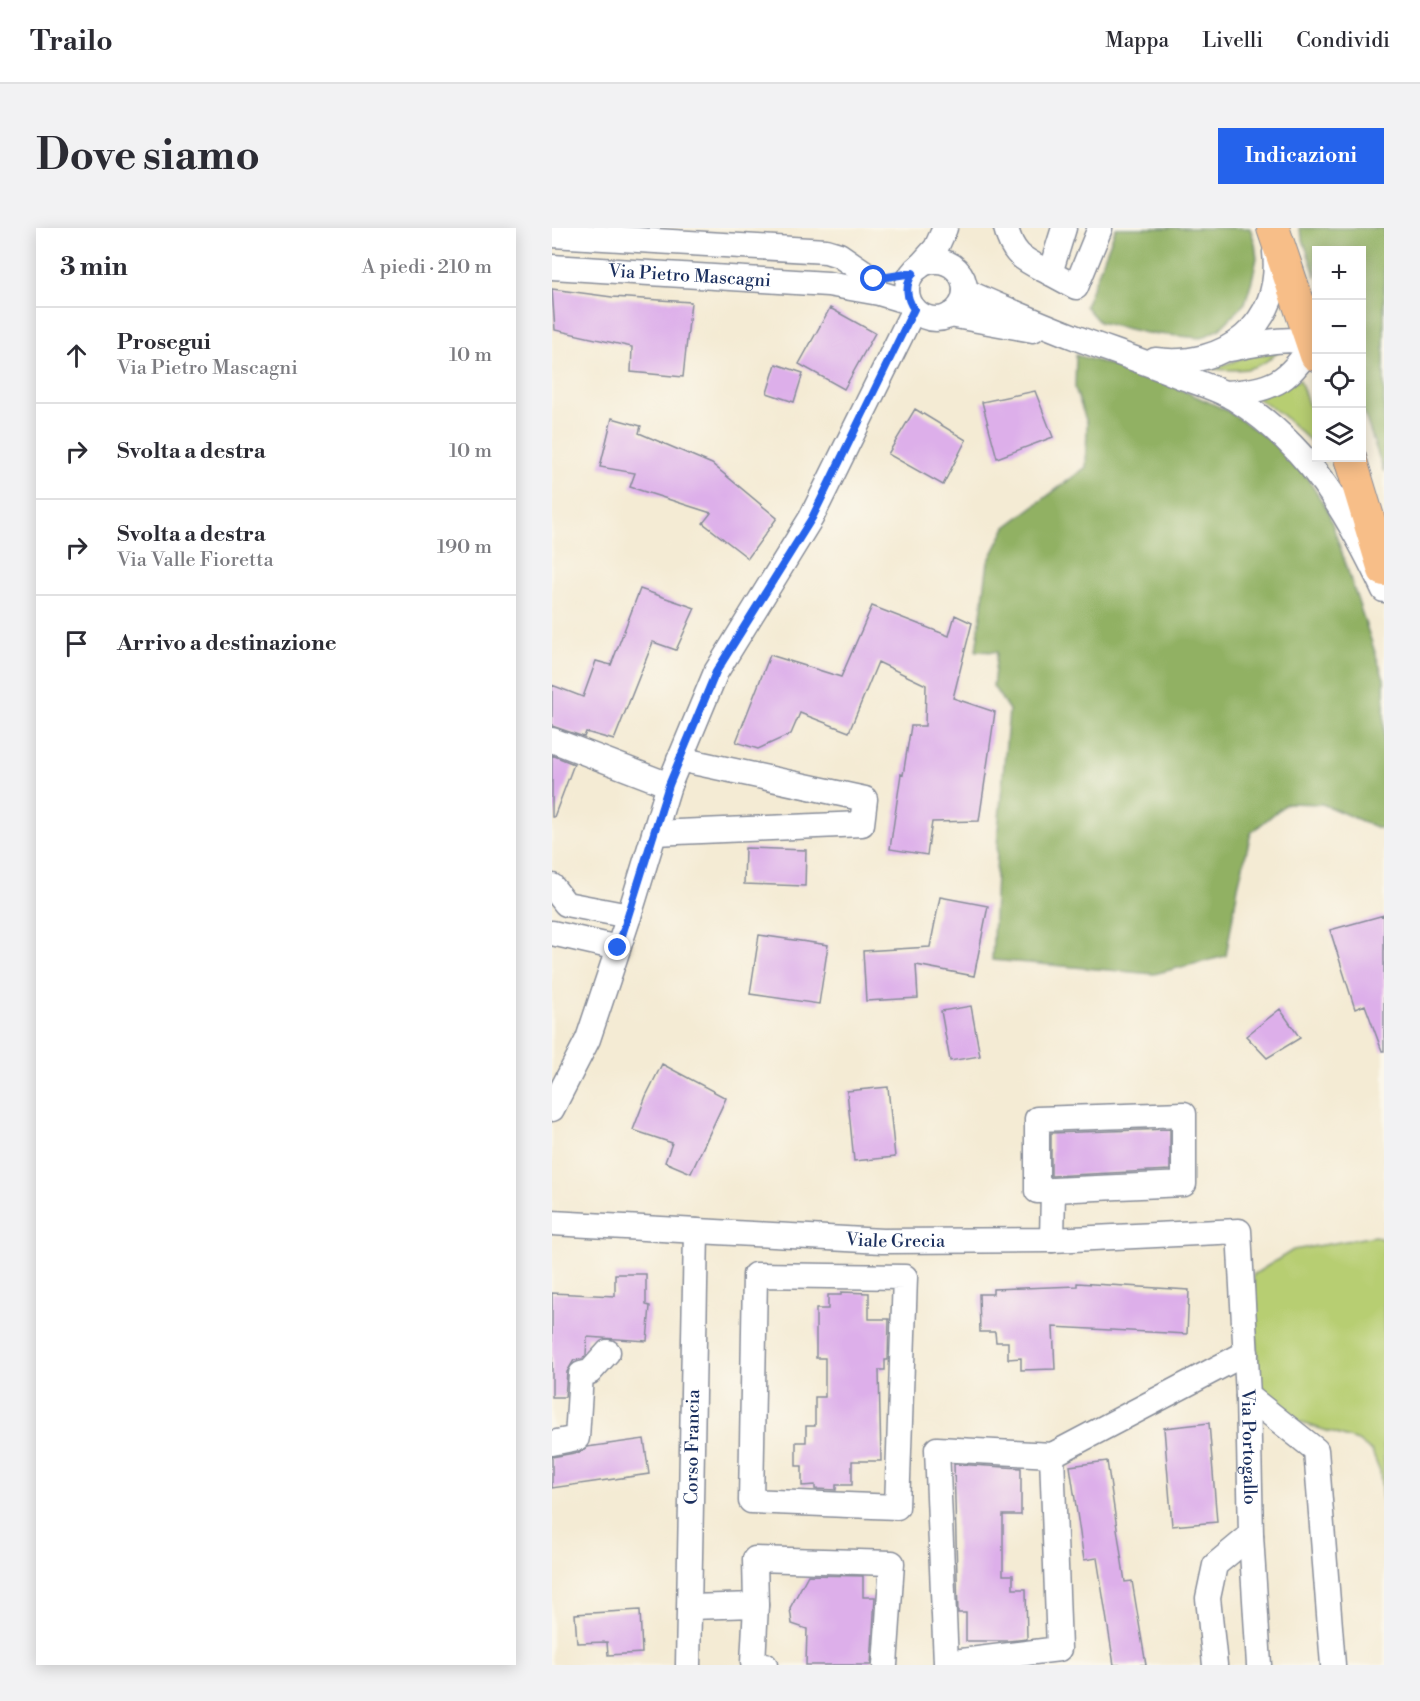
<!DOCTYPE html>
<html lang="it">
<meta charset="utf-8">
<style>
body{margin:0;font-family:"Libre Bodoni",serif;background:#f2f2f3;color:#2b2b33}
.controls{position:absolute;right:18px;top:18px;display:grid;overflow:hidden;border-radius:0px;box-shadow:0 3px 15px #0003}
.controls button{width:54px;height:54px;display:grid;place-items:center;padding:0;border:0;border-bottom:2px solid #e1e1e2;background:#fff;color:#2b2b33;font:30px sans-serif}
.stop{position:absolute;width:18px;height:18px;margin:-14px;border:4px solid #2563eb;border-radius:50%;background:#fff}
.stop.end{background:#2563eb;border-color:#fff;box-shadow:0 2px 6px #0008}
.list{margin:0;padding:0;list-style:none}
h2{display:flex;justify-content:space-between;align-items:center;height:78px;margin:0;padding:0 24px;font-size:26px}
h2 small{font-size:20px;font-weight:400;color:#7c7c81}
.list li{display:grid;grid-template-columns:39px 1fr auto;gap:18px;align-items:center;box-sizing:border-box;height:96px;padding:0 24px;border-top:2px solid #e1e1e2}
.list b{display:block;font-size:22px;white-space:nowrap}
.list p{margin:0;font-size:20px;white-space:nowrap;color:#7c7c81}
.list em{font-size:20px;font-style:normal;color:#7c7c81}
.icon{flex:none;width:33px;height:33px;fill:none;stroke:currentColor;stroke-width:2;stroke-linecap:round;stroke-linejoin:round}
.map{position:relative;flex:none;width:832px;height:1437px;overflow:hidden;border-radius:0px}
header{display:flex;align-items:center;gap:36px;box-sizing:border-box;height:84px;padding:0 30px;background:#fff;border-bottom:2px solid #e1e1e2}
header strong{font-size:28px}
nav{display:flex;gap:33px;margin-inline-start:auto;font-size:21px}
.intro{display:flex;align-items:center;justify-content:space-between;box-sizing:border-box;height:144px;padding:0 36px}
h1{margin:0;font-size:42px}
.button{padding:15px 27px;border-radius:0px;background:#2563eb;color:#fff;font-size:21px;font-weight:700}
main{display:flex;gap:36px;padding:0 36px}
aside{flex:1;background:#fff;border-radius:0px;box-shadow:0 3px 15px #0003}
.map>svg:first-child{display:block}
.green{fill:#b7ce72;stroke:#697e68;stroke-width:1.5}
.forest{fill:#91b164;stroke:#567061;stroke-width:1.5}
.building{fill:#ddafea}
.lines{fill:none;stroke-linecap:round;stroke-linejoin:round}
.minor-casing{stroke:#888d99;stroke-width:27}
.major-casing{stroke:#888d99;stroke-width:34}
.minor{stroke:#fff;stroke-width:24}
.major{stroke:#f7be88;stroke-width:32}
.route{stroke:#2563eb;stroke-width:8}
.labels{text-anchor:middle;stroke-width:4.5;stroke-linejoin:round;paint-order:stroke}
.street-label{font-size:18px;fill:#1b2f5e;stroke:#fbf7ec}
</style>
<header>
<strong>Trailo</strong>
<nav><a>Mappa</a><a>Livelli</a><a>Condividi</a></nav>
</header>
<div class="intro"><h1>Dove siamo</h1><a class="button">Indicazioni</a></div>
<main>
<aside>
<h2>3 min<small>A piedi · 210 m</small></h2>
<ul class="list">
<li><svg class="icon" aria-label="ahead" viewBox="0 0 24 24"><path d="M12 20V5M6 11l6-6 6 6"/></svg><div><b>Prosegui</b><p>Via Pietro Mascagni</p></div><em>10 m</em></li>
<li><svg class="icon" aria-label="right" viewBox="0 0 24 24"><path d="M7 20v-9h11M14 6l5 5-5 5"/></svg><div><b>Svolta a destra</b></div><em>10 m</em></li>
<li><svg class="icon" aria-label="right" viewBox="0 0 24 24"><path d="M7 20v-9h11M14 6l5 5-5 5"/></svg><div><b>Svolta a destra</b><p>Via Valle Fioretta</p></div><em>190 m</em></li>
<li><svg class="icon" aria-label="arrive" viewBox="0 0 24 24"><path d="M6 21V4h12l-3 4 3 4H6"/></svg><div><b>Arrivo a destinazione</b></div></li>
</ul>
</aside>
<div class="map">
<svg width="832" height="1437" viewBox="0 0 832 1437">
<rect width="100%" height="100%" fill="#fbf7ec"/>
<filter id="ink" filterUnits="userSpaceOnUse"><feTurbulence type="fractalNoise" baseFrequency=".0167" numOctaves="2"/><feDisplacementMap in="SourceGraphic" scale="12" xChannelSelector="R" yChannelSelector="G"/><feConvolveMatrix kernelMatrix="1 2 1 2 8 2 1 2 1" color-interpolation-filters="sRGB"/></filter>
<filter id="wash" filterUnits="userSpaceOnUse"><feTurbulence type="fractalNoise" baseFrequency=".008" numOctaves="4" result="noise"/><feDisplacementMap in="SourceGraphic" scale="24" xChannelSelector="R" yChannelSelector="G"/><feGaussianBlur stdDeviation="1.35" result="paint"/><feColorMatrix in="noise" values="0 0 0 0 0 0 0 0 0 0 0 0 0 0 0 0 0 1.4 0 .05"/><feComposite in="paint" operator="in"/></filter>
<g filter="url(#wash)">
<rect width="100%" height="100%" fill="#f4ebd4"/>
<!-- green -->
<path class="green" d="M 726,124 C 705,144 688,143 660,141 L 697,128 Z
M 748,152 L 764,199 L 764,218 L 730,187 L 702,168 Z
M 823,1008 L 832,1012 L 832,1296 L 828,1244 L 820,1224 L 806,1213 L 744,1193 L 723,1183 L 707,1159 L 701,1047 L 741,1022 Z"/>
<!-- forest -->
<path class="forest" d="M 564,0 L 698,0 L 703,15 L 705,30 L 700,52 L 693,75 L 668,101 L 649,110 L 594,105 L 547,94 L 533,78 Z
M 747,0 L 832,0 L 832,244 L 810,179 L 810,22 L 764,22 L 764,49 Z
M 524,127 L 604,150 L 674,182 L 716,210 L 751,243 L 776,283 L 832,451 L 832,600 L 826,600 L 770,576 L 735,575 L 699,605 L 686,659 L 674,728 L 602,746 L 440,732 L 446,602 L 457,482 L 441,458 L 445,424 L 424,423 L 436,334 L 454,299 L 534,239 L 535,195 L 523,160 Z"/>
<g id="blocks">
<!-- building -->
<path class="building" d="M 0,61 L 60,69 L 139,74 L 131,149 L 79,144 L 80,119 L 3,102 Z
M 278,80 L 323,105 L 292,161 L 247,136 Z
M 224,136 L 251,145 L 242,174 L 215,165 Z
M 483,163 L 501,209 L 445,230 L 430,174 Z
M 363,181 L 414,212 L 391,257 L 336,226 Z
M 60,190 L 89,198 L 87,205 L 160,236 L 225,290 L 196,330 L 151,295 L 159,285 L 78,259 L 83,245 L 48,239 Z
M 88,361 L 143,380 L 124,422 L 101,414 L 62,512 L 34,504 L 32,509 L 0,498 L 0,457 L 31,469 L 44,433 L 59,437 Z
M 320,378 L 397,408 L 403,387 L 420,395 L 401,470 L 443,484 L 427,593 L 380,594 L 375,627 L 338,621 L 349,546 L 351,547 L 359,498 L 373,498 L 374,457 L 326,434 L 297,504 L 248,485 L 239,506 L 206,521 L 184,514 L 218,427 L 289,449 Z
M 0,527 L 22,536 L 2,589 L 0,589 Z
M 193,620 L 254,622 L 253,658 L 192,656 Z
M 388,669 L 436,678 L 422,748 L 364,737 L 366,770 L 314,773 L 311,723 L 378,719 Z
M 832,687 L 832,823 L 830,823 L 813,777 L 803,781 L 778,702 Z
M 207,707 L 276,717 L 267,776 L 198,766 Z
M 419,778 L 428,828 L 398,833 L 389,783 Z
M 728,781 L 748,810 L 715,830 L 694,808 Z
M 110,836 L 174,870 L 139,945 L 113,934 L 120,915 L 81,902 L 94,868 Z
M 336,859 L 343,929 L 302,933 L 295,863 Z
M 618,901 L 618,942 L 499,948 L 499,905 Z
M 63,1046 L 94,1046 L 94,1077 L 98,1078 L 95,1113 L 35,1109 L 34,1127 L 30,1131 L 22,1132 L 15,1144 L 13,1169 L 0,1169 L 0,1065 L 63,1068 Z
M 525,1055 L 637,1062 L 635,1106 L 501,1099 L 503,1141 L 469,1142 L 469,1130 L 456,1131 L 456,1114 L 444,1114 L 443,1104 L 428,1104 L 427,1066 L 441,1066 L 441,1061 L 525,1058 Z
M 289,1064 L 317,1065 L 317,1091 L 337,1091 L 336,1132 L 333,1132 L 333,1142 L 327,1142 L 329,1233 L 300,1233 L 300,1257 L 284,1257 L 284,1262 L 263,1261 L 263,1257 L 250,1258 L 250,1238 L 244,1238 L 244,1214 L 254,1214 L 254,1198 L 263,1198 L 263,1169 L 273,1169 L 273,1130 L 264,1130 L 264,1081 L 276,1081 L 276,1067 L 289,1067 Z
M 657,1195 L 665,1294 L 620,1298 L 612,1200 Z
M 92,1211 L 97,1246 L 0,1260 L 0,1229 L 28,1224 L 35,1219 Z
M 555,1233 L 573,1354 L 580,1353 L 594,1437 L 562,1437 L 545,1330 L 532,1332 L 518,1238 Z
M 402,1236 L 469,1240 L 469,1287 L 451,1287 L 451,1347 L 461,1347 L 461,1361 L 474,1361 L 475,1411 L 456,1413 L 414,1413 L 414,1385 L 406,1385 Z
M 256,1347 L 311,1348 L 311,1369 L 323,1369 L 319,1437 L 254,1437 L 255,1401 L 240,1396 L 238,1380 Z
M 88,1382 L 90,1425 L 56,1427 L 55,1414 L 25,1415 L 23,1386 Z"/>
</g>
</g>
<g filter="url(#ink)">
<use href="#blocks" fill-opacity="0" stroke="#888d99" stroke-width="1.5"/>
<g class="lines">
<!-- minor casing -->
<g class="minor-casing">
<g id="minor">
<path d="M 454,0 C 461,29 473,32 498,45 L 512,0"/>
<path d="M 0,7 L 274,23 L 287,27 L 322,51"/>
<circle cx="384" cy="62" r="29"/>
<path id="s1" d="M 0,39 L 276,56 L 327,65 L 357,74"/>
<path d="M 367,39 L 384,20 L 393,0"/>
<path d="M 498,45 L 524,59 L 548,0"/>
<path d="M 413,63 C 451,80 491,97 530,112 C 560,123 590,133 620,145 C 639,153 666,160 683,171 C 758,219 795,284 832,362"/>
<path d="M 398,87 L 481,102"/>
<path d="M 603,132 C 673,141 731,96 723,24"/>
<path d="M 672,165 C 718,163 737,155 760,115 C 732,108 706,116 678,121"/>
<path d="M 0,512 L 117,557"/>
<path d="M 102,605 L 310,596 L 313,571 L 127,531"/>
<path d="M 0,658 L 14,676 L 77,688"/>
<path d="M 0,705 L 66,720"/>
<path d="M 0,881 L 36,811 L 77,688 L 117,557 L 164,444 L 259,290 L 362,81"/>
<path id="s2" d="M 0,995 L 330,1013 L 500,1012 L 687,1003 L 696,1168 L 699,1307 L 707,1437"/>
<path d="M 500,1012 L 501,962 L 485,963 L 485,891 L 632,886 L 632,956 L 501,962"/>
<path d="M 203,1047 L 353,1049 L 345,1279 L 199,1273 Z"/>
<path d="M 696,1168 L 764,1222 L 781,1437"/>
<path d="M 0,1215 L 25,1210 L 29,1146 L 38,1144 L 56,1124"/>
<path d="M 500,1227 L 507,1421 L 394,1435 L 385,1221 L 500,1227 L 694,1125"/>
<path d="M 138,1379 L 204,1377"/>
<path id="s3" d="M 136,1437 L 144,1003"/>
<path d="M 213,1437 L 201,1435 L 204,1377 L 203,1331 L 340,1335 L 333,1437"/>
<path d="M 663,1437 L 656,1370 L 663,1337 L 699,1307"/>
</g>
</g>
<!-- major casing -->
<g class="major-casing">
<path id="major" d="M 721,0 L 764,127
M 798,230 L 832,342"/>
</g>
<!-- minor -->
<use href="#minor" class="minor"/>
<!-- major -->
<use href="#major" class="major"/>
</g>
</g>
<g class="lines" filter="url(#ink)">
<!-- route -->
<path class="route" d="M 66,720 L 117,557 L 164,444 L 260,290 L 362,81 C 354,70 353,57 361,45 L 322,51"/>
</g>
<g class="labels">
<!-- street labels -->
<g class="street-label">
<text dy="6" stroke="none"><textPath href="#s1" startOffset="138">Via Pietro Mascagni</textPath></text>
<text dy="6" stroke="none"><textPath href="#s2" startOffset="344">Viale Grecia</textPath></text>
<text dy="6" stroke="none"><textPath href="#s3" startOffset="218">Corso Francia</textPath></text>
<text dy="6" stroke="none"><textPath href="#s2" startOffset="904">Via Portogallo</textPath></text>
</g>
</g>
</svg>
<div class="controls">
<button>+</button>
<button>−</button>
<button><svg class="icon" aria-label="locate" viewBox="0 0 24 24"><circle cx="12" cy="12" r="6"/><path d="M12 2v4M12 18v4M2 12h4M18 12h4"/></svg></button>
<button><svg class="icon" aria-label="layers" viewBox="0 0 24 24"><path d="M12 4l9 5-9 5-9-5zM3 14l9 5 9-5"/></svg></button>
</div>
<div class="stop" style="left:322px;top:51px"></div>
<div class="stop end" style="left:66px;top:720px"></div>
</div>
</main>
